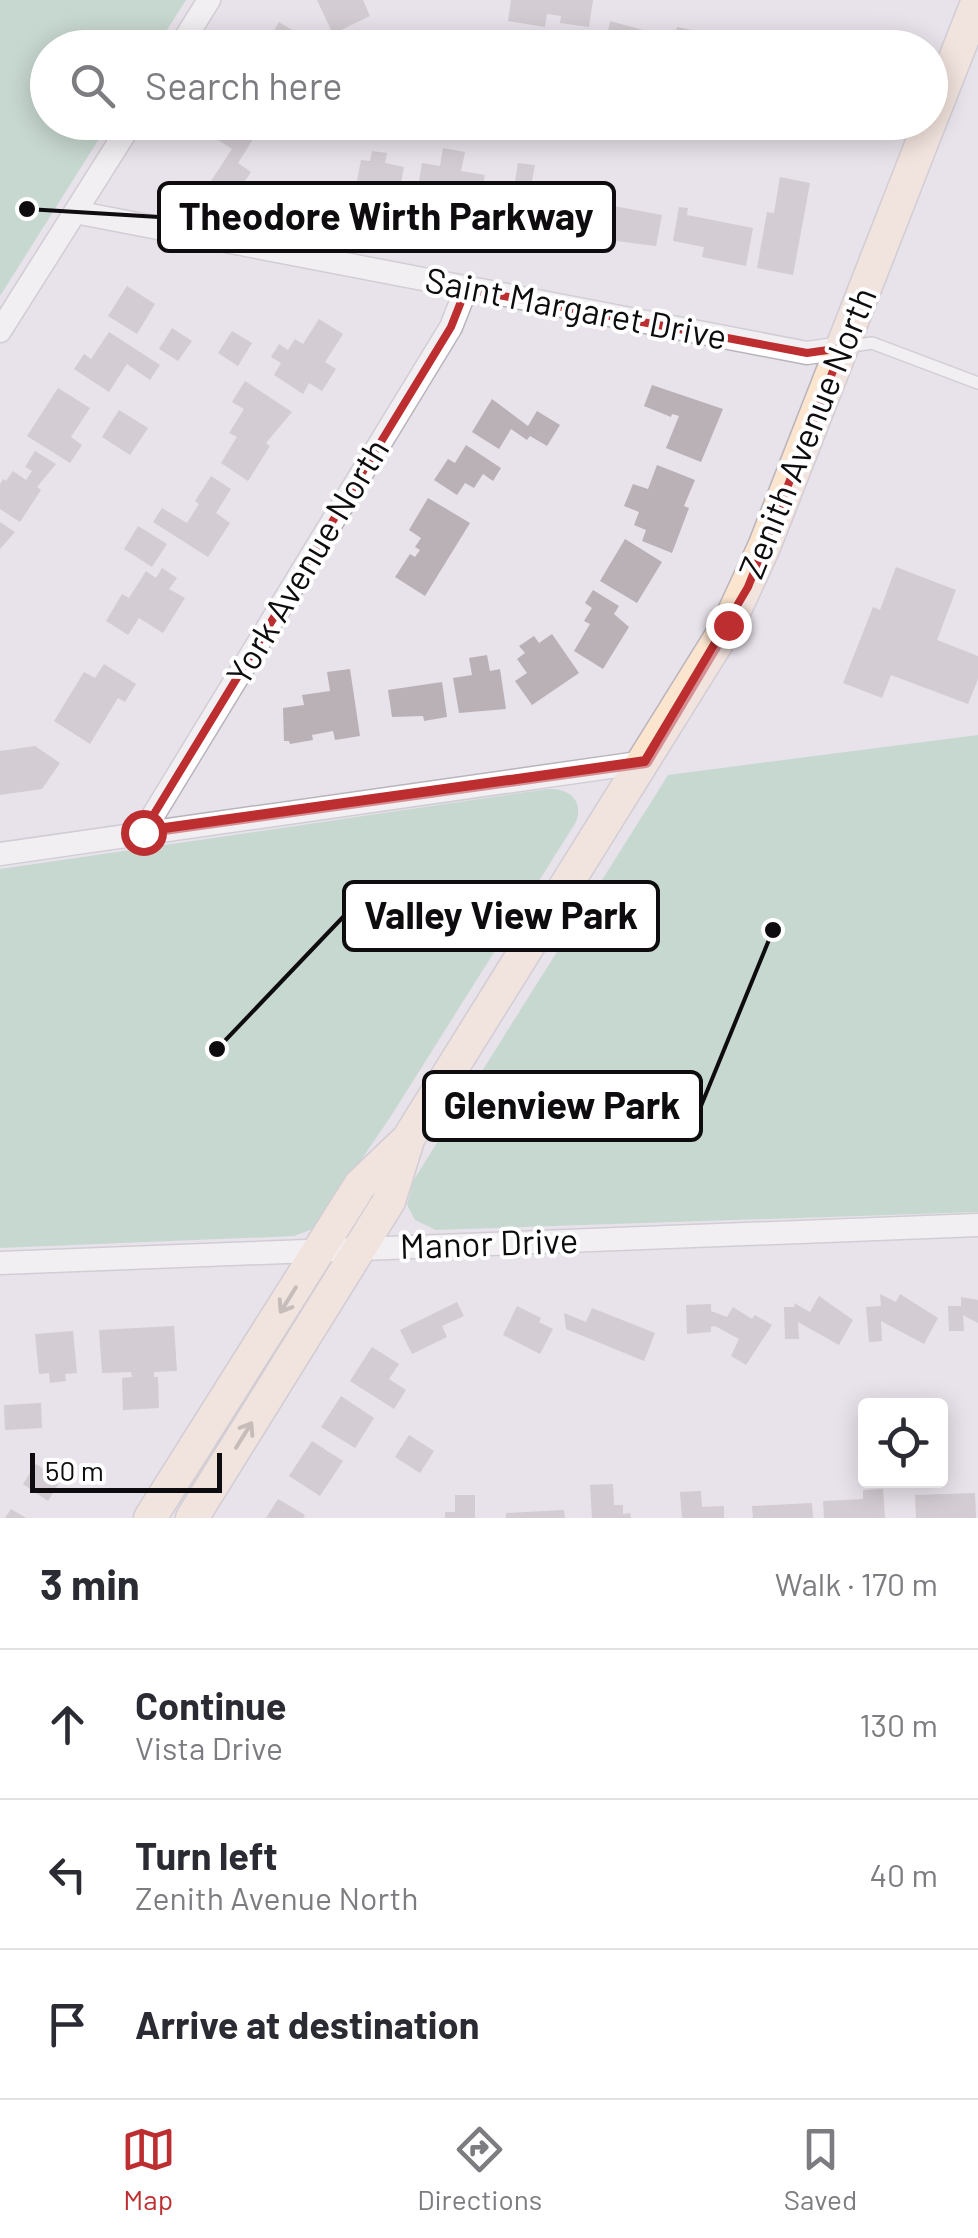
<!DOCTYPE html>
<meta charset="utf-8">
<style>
body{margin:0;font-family:Barlow,sans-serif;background:#f2f2f3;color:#2b2b33}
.controls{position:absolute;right:30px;bottom:30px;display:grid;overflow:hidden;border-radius:10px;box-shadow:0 5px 25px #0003}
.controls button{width:90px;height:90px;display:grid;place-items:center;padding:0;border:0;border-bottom:2px solid #e1e1e2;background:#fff;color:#2b2b33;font:50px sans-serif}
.scale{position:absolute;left:30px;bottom:25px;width:192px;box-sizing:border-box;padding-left:10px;border:5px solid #0e0c0e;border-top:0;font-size:28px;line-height:35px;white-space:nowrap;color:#0e0c0e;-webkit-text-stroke:8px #fff;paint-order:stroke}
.stop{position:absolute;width:30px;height:30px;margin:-22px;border:8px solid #bd2e30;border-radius:50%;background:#fff}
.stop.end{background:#bd2e30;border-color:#fff;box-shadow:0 2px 10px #0008}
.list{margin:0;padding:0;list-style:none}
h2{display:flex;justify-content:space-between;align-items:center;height:130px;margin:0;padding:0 40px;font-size:42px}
h2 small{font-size:32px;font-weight:400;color:#7c7c81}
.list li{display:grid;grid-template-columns:65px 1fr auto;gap:30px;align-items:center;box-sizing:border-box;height:150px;padding:0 40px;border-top:2px solid #e1e1e2}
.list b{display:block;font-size:38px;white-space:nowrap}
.list p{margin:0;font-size:32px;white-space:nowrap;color:#7c7c81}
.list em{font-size:32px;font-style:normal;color:#7c7c81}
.icon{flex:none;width:55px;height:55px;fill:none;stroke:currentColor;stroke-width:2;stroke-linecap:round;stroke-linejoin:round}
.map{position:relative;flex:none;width:978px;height:1518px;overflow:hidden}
.search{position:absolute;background:#fff;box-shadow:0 5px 25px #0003;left:30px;right:30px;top:30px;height:110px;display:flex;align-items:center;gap:25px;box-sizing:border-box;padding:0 35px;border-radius:55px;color:#7c7c81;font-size:38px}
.sheet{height:580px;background:#fff}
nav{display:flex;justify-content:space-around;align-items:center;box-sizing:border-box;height:140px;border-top:2px solid #e1e1e2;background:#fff;font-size:28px;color:#7c7c81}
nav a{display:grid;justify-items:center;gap:5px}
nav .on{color:#bd2e30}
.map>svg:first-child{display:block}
.green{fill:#a0cdb1}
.building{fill:#bab1b6}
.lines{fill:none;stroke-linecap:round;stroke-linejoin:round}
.lane-casing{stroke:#b9b4bb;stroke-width:14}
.street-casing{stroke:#b9b4bb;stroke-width:25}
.secondary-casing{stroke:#b9b4bb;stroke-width:35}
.lane{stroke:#fff;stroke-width:11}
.street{stroke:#fff;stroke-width:22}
.secondary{stroke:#fce5ce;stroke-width:32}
.oneway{stroke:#9d8e81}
.route{stroke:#bd2e30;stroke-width:12}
.marked{fill:none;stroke:#bd2e30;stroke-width:8;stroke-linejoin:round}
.labels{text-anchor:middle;stroke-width:8;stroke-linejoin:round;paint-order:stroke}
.street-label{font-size:35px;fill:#0e0c0e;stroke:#fff}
.leader{fill:none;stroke:#0e0c0e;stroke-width:4}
.callout-dot{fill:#0e0c0e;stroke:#fff;stroke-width:4}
.callout{fill:#fff;stroke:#0e0c0e;stroke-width:4}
.callout-label{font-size:38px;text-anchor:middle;font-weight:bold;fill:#0e0c0e}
</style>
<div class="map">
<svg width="978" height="1518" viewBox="0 0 978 1518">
<rect width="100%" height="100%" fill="#e8e2ea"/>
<!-- green -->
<path class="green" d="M 0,0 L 186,0 L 156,47 L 48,48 L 48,122 L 109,123 L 0,296 Z
M 978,735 L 978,1212 L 436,1230 L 415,1220 L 407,1205 L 413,1181 L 668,775 Z
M 548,789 C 569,788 584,800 576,822 L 391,1116 L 315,1228 L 294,1236 L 0,1248 L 0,869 Z"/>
<!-- building -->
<path class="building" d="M 317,0 L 363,0 L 370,16 L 333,34 Z
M 511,0 L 593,0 L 589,27 L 560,23 L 561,16 L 547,14 L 545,27 L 508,21 Z
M 610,21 L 650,32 L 647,48 L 605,48 Z
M 279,22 L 315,44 L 313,48 L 264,48 Z
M 677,27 L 721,36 L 719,48 L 673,48 Z
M 428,34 L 460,39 L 459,48 L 426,48 Z
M 223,122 L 264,122 L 238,163 L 251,172 L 235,196 L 211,181 L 232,149 L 218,140 L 221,136 L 216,133 Z
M 387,122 L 411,122 L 392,132 Z
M 443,148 L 465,152 L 461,171 L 485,175 L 478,213 L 429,205 L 430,196 L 417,194 L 422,163 L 440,166 Z
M 372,151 L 387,153 L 385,163 L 404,167 L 398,199 L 382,196 L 381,203 L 366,201 L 368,194 L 355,191 L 361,160 L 370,161 Z
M 518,163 L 535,165 L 531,186 L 553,190 L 554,182 L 585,187 L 580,218 L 550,213 L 547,229 L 508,223 Z
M 780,177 L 810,183 L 793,275 L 757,268 L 767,212 L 774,213 Z
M 603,204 L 662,215 L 656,246 L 608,240 L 609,235 L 584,230 L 589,208 Z
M 679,207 L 688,208 L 687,215 L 753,228 L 746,266 L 702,257 L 704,247 L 673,241 Z
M 127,286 L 155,304 L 137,334 L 108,316 Z
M 319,319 L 343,334 L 325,362 L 336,369 L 322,391 L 309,383 L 303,394 L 274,375 L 281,363 L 271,357 L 279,344 L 288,350 L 295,339 L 303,344 Z
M 172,328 L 192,341 L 178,361 L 159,349 Z
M 232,331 L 252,343 L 238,366 L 218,353 Z
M 109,332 L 160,365 L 150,380 L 127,364 L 109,392 L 74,369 L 84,354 L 91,359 Z
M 245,381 L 292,412 L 266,443 L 270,446 L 248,481 L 221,463 L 237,437 L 229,433 L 244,409 L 232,402 Z
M 652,385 L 723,409 L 701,462 L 666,448 L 679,416 L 672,414 L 671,417 L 644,406 Z
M 58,388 L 90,408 L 71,437 L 82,445 L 70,463 L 27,436 Z
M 492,399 L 528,426 L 537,411 L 560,425 L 547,446 L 530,436 L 527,440 L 511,429 L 499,449 L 472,432 Z
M 119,410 L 148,428 L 130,455 L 102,437 Z
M 466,445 L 501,468 L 493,481 L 483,474 L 474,488 L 465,483 L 457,495 L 434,480 L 448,459 L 455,463 Z
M 35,451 L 56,464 L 37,487 L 41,490 L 20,522 L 0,509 L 0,484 L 3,479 L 6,481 L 13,471 L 26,480 L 32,471 L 25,467 Z
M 657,465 L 695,480 L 684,506 L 689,508 L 672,553 L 642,541 L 646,530 L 634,525 L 639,512 L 624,506 L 633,484 L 648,489 Z
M 211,476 L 231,489 L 216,513 L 230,523 L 208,557 L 153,522 L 162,508 L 187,523 L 199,504 L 195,501 Z
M 428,498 L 470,523 L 425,596 L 395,577 L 410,554 L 415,557 L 420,550 L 415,547 L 421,538 L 409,530 Z
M 0,522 L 15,532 L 0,549 Z
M 138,526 L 167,544 L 152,567 L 124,549 Z
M 625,539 L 662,562 L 637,603 L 600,581 Z
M 896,567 L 956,590 L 937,640 L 978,656 L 978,679 L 968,704 L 891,675 L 882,698 L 843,683 L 873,607 L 880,610 Z
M 162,568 L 177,578 L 169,589 L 185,598 L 163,633 L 139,618 L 128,635 L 106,621 L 122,594 L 129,598 L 146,571 L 156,578 Z
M 593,590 L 619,606 L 614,614 L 629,627 L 603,669 L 574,651 L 590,624 L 584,621 L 592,608 L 585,603 Z
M 552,634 L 579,673 L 532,705 L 515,681 L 527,673 L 517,659 L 525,653 L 519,646 L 534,636 L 539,643 Z
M 487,655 L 490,671 L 500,669 L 506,709 L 459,713 L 453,678 L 472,675 L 469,658 Z
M 104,664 L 136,684 L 125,702 L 118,698 L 90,744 L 54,721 L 84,672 L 95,678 Z
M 350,669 L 360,736 L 335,740 L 333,731 L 312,735 L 313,740 L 290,744 L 289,741 L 284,741 L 283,708 L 304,705 L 302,695 L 330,691 L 327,672 Z
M 442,682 L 447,717 L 424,721 L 423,716 L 392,717 L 388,690 Z
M 35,746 L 60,763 L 42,789 L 0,795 L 0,751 Z
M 880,1294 L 896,1302 L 900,1294 L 938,1318 L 924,1344 L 881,1321 L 882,1341 L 869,1342 L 866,1307 L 881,1306 Z
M 819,1296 L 853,1320 L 839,1345 L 798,1322 L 799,1339 L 785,1339 L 784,1307 L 795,1307 L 794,1303 L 810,1312 Z
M 961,1297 L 978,1300 L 978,1323 L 963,1315 L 964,1331 L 949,1331 L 948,1306 L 961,1306 Z
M 457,1302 L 464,1316 L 442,1326 L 447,1337 L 412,1354 L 400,1330 Z
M 711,1304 L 711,1311 L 727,1317 L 733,1307 L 752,1319 L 755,1315 L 772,1325 L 746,1365 L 731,1356 L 739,1339 L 715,1326 L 711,1327 L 711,1332 L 687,1334 L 686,1305 Z
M 517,1306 L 541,1318 L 539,1322 L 553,1329 L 540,1354 L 503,1335 Z
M 592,1308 L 655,1333 L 644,1361 L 566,1329 L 564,1313 L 586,1322 Z
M 174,1326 L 177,1371 L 154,1372 L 154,1377 L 158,1377 L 159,1408 L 123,1410 L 122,1378 L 132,1377 L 131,1372 L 102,1373 L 99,1330 Z
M 73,1331 L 77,1373 L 65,1374 L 66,1381 L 50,1383 L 49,1373 L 39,1374 L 35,1334 Z
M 372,1347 L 399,1364 L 389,1379 L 406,1390 L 394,1409 L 350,1381 Z
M 341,1396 L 374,1418 L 355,1448 L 321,1427 Z
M 41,1403 L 42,1428 L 5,1430 L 4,1405 Z
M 409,1435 L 434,1451 L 420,1473 L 395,1457 Z
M 312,1441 L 343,1461 L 320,1496 L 289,1476 Z
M 36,1464 L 61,1480 L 48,1501 L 23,1484 Z
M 613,1484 L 614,1505 L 623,1505 L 623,1514 L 630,1513 L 631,1518 L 592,1518 L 590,1485 Z
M 883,1489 L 885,1518 L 824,1518 L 823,1501 L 863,1499 L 863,1490 Z
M 701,1491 L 702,1507 L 724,1506 L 724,1518 L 682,1518 L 680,1492 Z
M 975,1493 L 976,1518 L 916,1518 L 915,1495 Z
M 455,1495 L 475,1495 L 475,1518 L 445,1518 L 445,1512 L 455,1512 Z
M 278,1499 L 305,1515 L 303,1518 L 266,1518 Z
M 812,1503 L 813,1518 L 753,1518 L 752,1506 Z
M 11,1509 L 26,1518 L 5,1518 Z
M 564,1510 L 565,1518 L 506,1518 L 506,1513 Z"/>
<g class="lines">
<!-- lane casing -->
<g class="lane-casing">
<path id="lane" d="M 846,347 L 872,343 L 978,383"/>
</g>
<!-- street casing -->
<g class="street-casing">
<path id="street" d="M 179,48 L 209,0
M 75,212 L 807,353 L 842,348
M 0,331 L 132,122
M 143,832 L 451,327 L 466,289
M 0,854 L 645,762
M 0,1263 L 978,1225"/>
</g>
<!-- secondary casing -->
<g class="secondary-casing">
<path id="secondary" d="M 930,122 L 978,0
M 150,1518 L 360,1185 L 408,1139 L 728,625 L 764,547 L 930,122
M 192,1518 L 389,1201 L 407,1143"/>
</g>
<!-- lane -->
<use href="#lane" class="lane"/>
<!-- street -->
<use href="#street" class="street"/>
<!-- secondary -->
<use href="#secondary" class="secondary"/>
</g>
<!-- one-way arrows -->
<defs><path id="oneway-shaft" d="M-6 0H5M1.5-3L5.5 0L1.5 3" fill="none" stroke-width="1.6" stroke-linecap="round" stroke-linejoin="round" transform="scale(2.5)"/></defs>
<g class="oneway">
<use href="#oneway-shaft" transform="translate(288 1300) rotate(122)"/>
<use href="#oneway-shaft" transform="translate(244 1435) rotate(-58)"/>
</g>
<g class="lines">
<!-- route -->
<path class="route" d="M 143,832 L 646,762 L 728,625"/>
</g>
<!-- marked area -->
<path d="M0 0H978V1518H0ZM 466,289 L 807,353 L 842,348 L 748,587 L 645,762 L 143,832 L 451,327 Z" fill="#e8e2ea" fill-opacity=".55" fill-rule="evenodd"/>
<path class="marked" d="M 466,289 L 807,353 L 842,348 L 748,587 L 645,762 L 143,832 L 451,327 Z"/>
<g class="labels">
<!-- street labels -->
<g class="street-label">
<text transform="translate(576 309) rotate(11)" y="12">Saint Margaret Drive</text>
<text transform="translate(808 433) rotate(-68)" y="12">Zenith Avenue North</text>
<text transform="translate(308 562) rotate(-59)" y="12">York Avenue North</text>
<text transform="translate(489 1244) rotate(-2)" y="12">Manor Drive</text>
</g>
</g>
<!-- callouts -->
<path class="leader" d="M27 209L159 217M217 1049L344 916M773 930L701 1106"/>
<g class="callout-dot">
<circle cx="27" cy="209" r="10"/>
<circle cx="217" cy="1049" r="10"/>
<circle cx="773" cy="930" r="10"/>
</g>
<g class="callout">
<rect x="159" y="183" width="455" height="68" rx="10"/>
<rect x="344" y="882" width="314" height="68" rx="10"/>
<rect x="424" y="1072" width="277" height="68" rx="10"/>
</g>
<g class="callout-label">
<text x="386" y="230">Theodore Wirth Parkway</text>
<text x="501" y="929">Valley View Park</text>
<text x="562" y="1119">Glenview Park</text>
</g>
</svg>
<div class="controls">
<button><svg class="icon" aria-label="locate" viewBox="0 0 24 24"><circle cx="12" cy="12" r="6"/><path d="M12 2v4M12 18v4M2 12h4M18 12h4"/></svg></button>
</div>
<div class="scale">50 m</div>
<div class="stop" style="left:143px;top:832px"></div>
<div class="stop end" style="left:728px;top:625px"></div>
<div class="search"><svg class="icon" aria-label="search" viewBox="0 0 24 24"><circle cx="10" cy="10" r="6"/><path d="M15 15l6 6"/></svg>Search here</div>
</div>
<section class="sheet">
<h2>3 min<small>Walk · 170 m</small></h2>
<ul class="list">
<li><svg class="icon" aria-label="ahead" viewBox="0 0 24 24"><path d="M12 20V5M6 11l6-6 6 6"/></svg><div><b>Continue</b><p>Vista Drive</p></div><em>130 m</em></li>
<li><svg class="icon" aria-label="left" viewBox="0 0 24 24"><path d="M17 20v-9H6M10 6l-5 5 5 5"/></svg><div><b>Turn left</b><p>Zenith Avenue North</p></div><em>40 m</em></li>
<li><svg class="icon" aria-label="arrive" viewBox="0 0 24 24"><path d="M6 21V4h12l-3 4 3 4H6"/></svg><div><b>Arrive at destination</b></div></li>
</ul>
</section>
<nav>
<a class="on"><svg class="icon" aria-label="map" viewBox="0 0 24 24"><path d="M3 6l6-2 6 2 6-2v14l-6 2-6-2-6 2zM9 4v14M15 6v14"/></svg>Map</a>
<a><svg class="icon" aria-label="directions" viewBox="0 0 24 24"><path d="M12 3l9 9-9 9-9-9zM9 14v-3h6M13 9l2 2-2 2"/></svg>Directions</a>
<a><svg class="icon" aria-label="saved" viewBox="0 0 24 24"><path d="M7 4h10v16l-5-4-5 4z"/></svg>Saved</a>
</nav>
